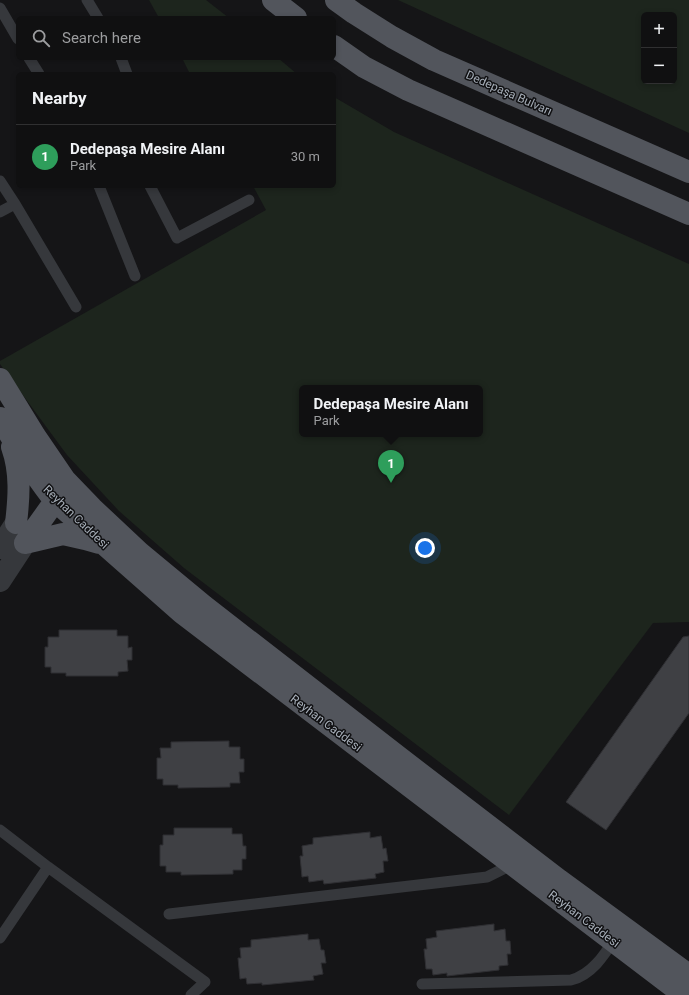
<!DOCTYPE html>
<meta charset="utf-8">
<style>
body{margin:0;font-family:Roboto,sans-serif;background:#1e1e1f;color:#f1f3f6}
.controls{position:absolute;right:12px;top:12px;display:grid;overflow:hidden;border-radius:6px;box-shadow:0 2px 6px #0003}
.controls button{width:36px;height:36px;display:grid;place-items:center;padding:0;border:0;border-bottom:1px solid #303031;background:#101011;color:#f1f3f6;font:20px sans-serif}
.you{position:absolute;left:425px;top:548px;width:14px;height:14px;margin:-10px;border:3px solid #fff;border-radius:50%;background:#1a73e8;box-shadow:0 0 0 6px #1a73e833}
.badge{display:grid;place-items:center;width:26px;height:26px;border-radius:50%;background:#0b8043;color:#fff;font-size:13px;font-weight:700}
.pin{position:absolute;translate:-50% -33px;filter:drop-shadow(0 1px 2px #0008)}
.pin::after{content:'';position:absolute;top:21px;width:14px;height:12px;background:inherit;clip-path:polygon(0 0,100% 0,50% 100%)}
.popup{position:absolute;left:299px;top:385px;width:184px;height:52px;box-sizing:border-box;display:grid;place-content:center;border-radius:6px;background:#101011;filter:drop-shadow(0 1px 3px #0005);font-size:13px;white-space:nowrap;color:#9c9d9f}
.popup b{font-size:15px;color:#f1f3f6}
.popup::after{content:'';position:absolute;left:50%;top:100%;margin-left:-8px;border:8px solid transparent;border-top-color:#101011}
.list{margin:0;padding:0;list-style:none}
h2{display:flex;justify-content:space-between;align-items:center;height:52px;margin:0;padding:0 16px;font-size:17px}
h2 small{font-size:13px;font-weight:400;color:#9c9d9f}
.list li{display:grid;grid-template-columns:26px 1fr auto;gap:12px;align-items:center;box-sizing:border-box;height:64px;padding:0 16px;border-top:1px solid #303031}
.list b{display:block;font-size:15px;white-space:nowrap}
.list p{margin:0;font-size:13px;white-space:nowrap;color:#9c9d9f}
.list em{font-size:13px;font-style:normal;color:#9c9d9f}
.icon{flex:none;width:22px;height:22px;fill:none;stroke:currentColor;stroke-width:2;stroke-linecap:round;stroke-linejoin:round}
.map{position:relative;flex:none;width:689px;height:995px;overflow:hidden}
.search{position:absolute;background:#101011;box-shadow:0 2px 6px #0003;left:16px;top:16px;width:320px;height:44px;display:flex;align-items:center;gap:10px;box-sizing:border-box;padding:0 14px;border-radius:6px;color:#9c9d9f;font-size:15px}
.panel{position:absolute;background:#101011;box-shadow:0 2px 6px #0003;left:16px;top:72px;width:320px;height:116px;border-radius:6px}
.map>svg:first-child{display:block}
.green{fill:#1d251d;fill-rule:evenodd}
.building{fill:#3f4044;stroke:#2f2f33}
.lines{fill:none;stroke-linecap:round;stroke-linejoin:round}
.lane{stroke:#36383c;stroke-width:11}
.street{stroke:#36383c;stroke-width:22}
.primary{stroke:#52555c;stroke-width:22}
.labels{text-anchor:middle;stroke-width:3;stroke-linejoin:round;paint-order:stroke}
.street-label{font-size:12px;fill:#a6aeb8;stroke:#101012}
</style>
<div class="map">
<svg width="689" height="995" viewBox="0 0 689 995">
<rect width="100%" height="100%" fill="#151517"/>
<!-- green -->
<path class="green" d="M 149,0 L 206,0 L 229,18 L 159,18 Z
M 398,0 L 689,0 L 689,133 ZM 644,15 L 674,15 L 674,81 L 644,81 Z
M 182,58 L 278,58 L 297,74 L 190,74 Z
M 334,97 L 394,132 L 689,264 L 689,622 L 653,623 L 509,815 L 184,568 L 119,511 L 67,455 L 0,364 L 0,361 L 266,210 L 253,186 L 334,186 ZM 302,388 L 480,388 L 480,434 L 302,434 Z"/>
<!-- building -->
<path class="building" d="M 59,630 L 117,630 L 117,636 L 128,636 L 128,648 L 132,647 L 132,660 L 127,660 L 128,671 L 118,672 L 118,676 L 66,676 L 66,673 L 51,673 L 51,667 L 45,667 L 45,647 L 48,647 L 48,637 L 59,637 Z
M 689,636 L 689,713 L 606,830 L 566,802 L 683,637 Z
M 229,741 L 229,747 L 240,747 L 240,759 L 244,759 L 244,772 L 239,772 L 240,783 L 230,783 L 230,787 L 178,788 L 178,785 L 163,785 L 163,779 L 157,779 L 157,758 L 161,758 L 160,748 L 171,748 L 171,742 Z
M 174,828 L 232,828 L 232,834 L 242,834 L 243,846 L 246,846 L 246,859 L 242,859 L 242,870 L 233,870 L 233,874 L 181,875 L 181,872 L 166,872 L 166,866 L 160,866 L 160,845 L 163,845 L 163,835 L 174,835 Z
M 370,832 L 370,838 L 381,836 L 383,849 L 386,848 L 388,861 L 383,861 L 384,872 L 375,874 L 376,878 L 324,884 L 323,880 L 309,882 L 308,876 L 302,877 L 300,856 L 303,856 L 302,846 L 313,844 L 313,838 Z
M 494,924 L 494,931 L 505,929 L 506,941 L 510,941 L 511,954 L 507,954 L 508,965 L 499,966 L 499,970 L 447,976 L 447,973 L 433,975 L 432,969 L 426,969 L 424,949 L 427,949 L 426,939 L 437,937 L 436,931 Z
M 308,934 L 308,940 L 319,939 L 321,950 L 324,950 L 326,963 L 321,963 L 323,974 L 313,976 L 314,980 L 262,985 L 262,983 L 247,984 L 246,978 L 240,979 L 238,958 L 241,958 L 240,948 L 251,947 L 251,940 Z"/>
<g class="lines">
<!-- lane -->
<path class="lane" d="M 87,0 L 98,18
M 0,8 L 18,39
M 29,58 L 39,74
M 121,58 L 127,74
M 0,181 L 15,204 L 0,212
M 99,186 L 135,276
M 150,186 L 177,238 L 249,200
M 15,204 L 76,307
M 0,830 L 48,867 L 205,982 L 191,995
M 169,914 L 487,877 L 515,863
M 0,938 L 48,867
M 422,984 L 571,980 C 591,975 604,956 615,938"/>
<!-- street -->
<path class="street" d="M 0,548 L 16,523
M 0,581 L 25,543"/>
<!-- primary -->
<path class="primary" d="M 273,0 L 296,18
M 336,0 L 354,13 L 392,37 L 434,60 L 689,172
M 334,46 L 364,67 L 408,90 L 689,214
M 0,379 L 35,436 L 65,480 L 92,508 L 140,553 L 204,606 L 400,758 L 559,880 L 689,975
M 0,418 C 17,447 34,475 55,501 L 182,613 L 684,995
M 12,447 C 21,472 19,498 16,523
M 25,543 L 63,534 L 85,539 L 99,543
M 25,543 L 55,501 L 62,489"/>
</g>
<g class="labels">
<!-- street labels -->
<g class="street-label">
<text transform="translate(509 93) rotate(24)" y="4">Dedepaşa Bulvarı</text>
<text transform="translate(76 517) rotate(44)" y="4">Reyhan Caddesi</text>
<text transform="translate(326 723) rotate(37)" y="4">Reyhan Caddesi</text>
<text transform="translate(584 919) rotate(37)" y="4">Reyhan Caddesi</text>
</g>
</g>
</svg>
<div class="controls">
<button>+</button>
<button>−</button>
</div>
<div class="you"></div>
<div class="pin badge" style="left:391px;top:483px;background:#2e9e5b">1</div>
<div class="popup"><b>Dedepaşa Mesire Alanı</b>Park</div>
<div class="search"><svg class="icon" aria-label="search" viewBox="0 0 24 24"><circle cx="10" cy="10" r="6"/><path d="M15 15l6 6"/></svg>Search here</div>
<section class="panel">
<h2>Nearby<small></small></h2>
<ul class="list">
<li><span class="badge" style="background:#2e9e5b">1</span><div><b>Dedepaşa Mesire Alanı</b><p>Park</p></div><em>30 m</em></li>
</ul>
</section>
</div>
